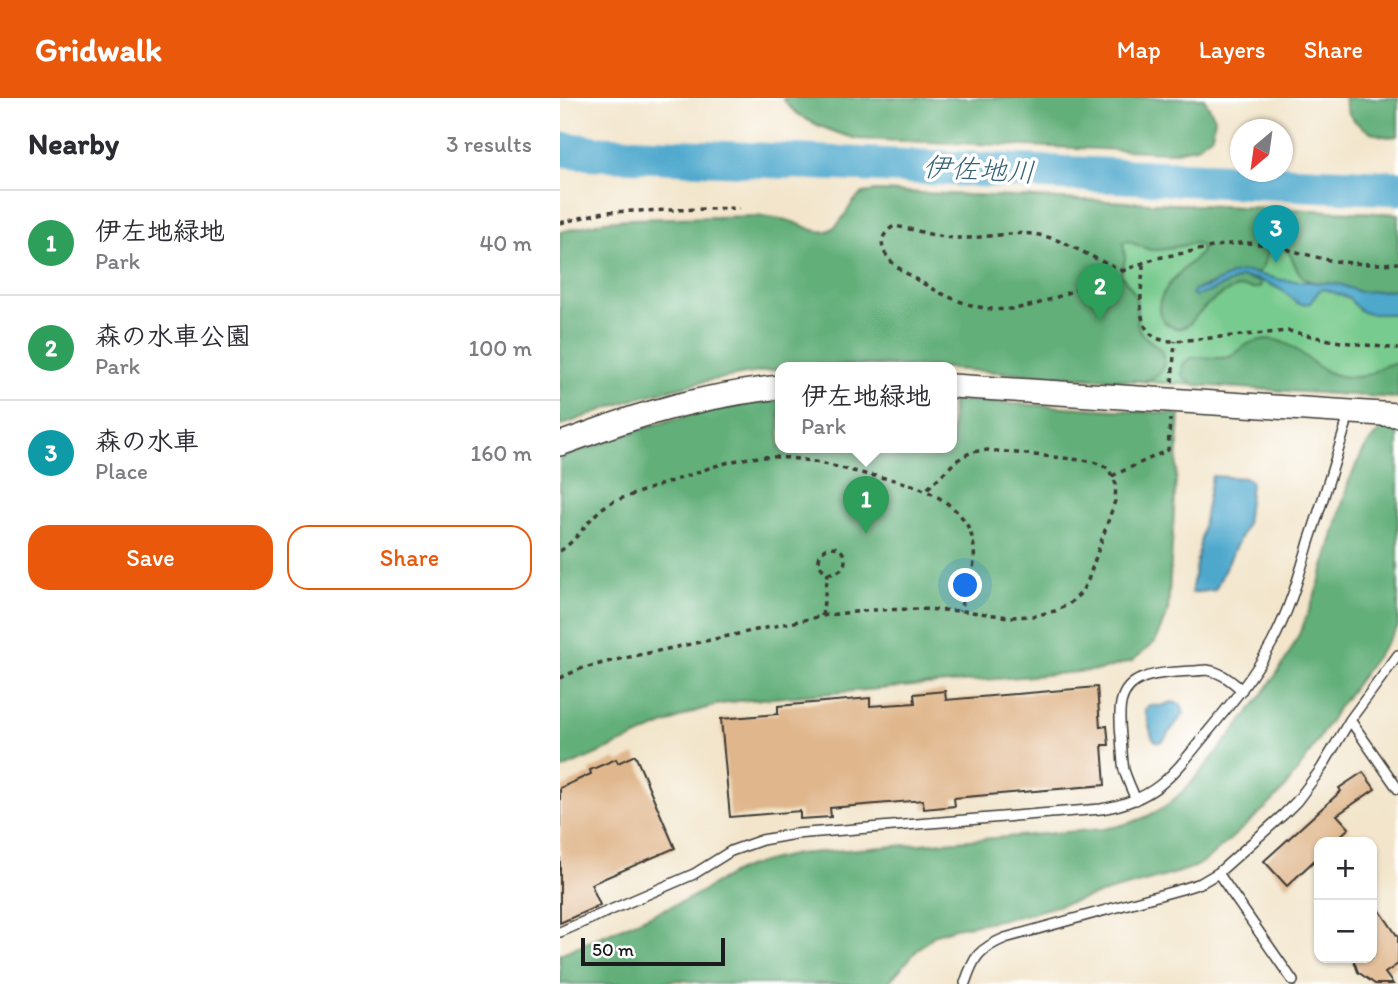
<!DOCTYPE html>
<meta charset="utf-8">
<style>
body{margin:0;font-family:Itim,"Klee One",sans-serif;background:#f7f7f7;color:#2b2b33}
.controls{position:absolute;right:21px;bottom:21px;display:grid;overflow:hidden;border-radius:14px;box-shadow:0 2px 5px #0004}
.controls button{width:63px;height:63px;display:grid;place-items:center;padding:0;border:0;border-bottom:2px solid #e1e1e2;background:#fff;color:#2b2b33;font:35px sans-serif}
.compass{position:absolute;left:670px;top:21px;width:63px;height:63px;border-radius:50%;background:#fff;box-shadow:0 2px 5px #0004;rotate:209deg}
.scale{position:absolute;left:21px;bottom:18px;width:144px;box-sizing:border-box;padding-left:7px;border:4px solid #1c1c1c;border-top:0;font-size:19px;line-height:24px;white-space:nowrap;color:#1c1c1c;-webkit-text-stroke:5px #fff;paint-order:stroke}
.you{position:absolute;left:406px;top:488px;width:24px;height:24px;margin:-18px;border:5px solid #fff;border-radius:50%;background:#1a73e8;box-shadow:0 0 0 10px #1a73e833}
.badge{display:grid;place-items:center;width:46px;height:46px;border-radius:50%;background:#ea580c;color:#fff;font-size:23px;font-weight:700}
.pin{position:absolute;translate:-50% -58px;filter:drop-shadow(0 2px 4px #0008)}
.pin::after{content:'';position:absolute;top:37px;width:24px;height:21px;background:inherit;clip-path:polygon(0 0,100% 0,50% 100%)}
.popup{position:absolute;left:215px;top:264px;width:182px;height:91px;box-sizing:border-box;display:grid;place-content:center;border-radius:14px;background:#fff;filter:drop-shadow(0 2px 5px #0005);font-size:23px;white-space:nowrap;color:#7c7c81}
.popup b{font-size:26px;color:#2b2b33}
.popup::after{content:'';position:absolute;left:50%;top:100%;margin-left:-14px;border:14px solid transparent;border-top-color:#fff}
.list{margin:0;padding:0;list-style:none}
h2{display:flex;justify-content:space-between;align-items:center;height:91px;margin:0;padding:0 28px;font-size:30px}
h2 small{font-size:23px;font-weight:400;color:#7c7c81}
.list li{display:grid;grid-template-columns:46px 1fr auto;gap:21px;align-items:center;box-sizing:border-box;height:105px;padding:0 28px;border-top:2px solid #e1e1e2}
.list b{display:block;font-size:26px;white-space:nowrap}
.list p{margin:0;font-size:23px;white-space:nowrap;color:#7c7c81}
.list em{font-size:23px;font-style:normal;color:#7c7c81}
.actions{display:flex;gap:14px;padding:21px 28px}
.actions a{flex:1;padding:16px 0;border:2px solid #ea580c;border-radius:21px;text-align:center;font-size:24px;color:#ea580c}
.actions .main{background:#ea580c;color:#fff}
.map{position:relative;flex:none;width:838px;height:886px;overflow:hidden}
header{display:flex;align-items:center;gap:42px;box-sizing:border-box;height:98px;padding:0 35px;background:#ea580c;color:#fff}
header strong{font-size:33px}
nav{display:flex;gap:38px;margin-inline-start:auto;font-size:24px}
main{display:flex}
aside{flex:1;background:#fff}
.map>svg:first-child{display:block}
.green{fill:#78cb8e;stroke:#4a7455;stroke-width:2}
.forest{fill:#62af79;stroke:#3f664a;stroke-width:2}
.water{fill:#4ea8cc;stroke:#356274;stroke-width:2}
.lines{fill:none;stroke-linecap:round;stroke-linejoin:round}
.river{stroke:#4ea8cc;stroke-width:35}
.building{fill:#e0b78d}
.service-casing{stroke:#3c3a36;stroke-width:12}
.tertiary-casing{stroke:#3c3a36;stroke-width:26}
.path{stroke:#3c3a36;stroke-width:3.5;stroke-dasharray:5 5;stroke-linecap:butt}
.service{stroke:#fff;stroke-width:9}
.tertiary{stroke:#fff;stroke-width:23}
.labels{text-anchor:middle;stroke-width:7;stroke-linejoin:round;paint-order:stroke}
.water-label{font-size:28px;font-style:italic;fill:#356274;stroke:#fff}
</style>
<header>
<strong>Gridwalk</strong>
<nav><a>Map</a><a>Layers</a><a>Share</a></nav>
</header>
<main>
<aside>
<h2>Nearby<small>3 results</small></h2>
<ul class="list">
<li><span class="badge" style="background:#2e9e5b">1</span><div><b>伊左地緑地</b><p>Park</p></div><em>40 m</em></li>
<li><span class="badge" style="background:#2e9e5b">2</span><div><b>森の水車公園</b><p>Park</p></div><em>100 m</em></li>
<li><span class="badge" style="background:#0f9aa8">3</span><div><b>森の水車</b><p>Place</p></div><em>160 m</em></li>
</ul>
<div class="actions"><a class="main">Save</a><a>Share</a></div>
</aside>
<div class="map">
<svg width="838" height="886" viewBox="0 0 838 886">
<rect width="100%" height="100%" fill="#fff"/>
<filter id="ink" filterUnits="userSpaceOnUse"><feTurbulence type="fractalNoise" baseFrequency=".0143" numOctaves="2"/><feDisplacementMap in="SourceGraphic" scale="14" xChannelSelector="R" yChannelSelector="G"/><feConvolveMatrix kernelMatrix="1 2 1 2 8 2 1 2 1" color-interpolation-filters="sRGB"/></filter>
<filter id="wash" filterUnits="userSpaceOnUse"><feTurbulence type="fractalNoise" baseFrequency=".00686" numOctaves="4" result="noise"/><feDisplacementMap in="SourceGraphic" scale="28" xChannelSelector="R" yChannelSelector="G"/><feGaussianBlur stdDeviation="1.57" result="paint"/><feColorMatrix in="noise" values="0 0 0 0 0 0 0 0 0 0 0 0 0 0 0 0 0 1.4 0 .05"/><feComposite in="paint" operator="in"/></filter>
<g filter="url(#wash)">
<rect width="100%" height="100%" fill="#f2e5cb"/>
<!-- green -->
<path class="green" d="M 316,93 L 838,116 L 838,300 L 392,271 L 392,270 L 302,267 L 245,269 L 294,104 L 303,95 Z"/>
<!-- forest -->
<path class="forest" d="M 223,0 L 644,0 L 655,20 L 652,37 L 636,49 L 610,54 L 297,41 C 276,35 233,21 223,0 Z
M 784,0 L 838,0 L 838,38 C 820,42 795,29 787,12 C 786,8 785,4 784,0 Z
M 316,93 L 838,116 L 838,192 C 825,191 812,195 800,194 C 791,192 783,187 774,186 C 765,185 755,186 747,182 C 731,174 734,144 712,146 C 705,155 706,168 698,175 L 673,176 L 660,183 L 634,192 L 649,194 L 682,179 L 700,184 L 701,188 L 699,190 C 693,191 688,189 682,189 C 668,190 649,204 640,214 C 634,219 632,227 624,229 C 617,232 609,229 604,223 C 585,202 625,169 639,157 L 642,152 L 640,147 L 635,145 L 600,152 L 590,152 L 567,143 L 563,144 L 565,161 L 561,177 C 566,185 574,191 576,200 C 578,211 574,222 580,233 C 587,245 608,249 604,266 C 601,277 594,280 584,283 L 392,271 L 392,270 L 302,267 L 220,270 L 220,271 C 173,277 127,286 82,299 C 54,307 27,318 0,328 L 0,134 L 45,123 L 69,121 L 198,118 C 209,119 220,120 230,123 C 242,126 255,136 267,133 C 285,128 288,101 305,95 C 309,94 312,94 316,93 Z
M 709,241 C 739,244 750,270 776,277 C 783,279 795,280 803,278 C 818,275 818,265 838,266 L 838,300 L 634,287 L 623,279 C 616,248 654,264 669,259 C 675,257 678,253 683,249 C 691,243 699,242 709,241 Z
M 220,302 L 220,350 L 392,350 L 392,302 L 620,316 L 608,513 L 595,544 L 572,563 L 541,572 L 178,603 L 156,607 L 133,614 L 0,672 L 0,360 C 29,350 58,339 87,329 C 130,315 175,307 220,302 Z
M 834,329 L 838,330 L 838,529 L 776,613 L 746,661 L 724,691 L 711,705 L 648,761 L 634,769 L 617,775 L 460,818 L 395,830 L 376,836 L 360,849 L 327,886 C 269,886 211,886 153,886 C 136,885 116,878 100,886 L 0,886 L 0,856 L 128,801 C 147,792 163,779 182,771 C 200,763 218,760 237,756 L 543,731 C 605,721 624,695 661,649 C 686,618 711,588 730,554 C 758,503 772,439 789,383 C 796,368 807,339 823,332 C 826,331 830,330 834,329 Z"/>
<!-- water -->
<path class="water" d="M 681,174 L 689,174 L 722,182 L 779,186 L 800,194 L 838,192 L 838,216 L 810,216 L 803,214 L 796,209 L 789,200 L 764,191 L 759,193 L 750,205 L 741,206 L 737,205 L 725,194 L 712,187 L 696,181 L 682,179 L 649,194 L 636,198 L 632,196 L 634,192 L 647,189 L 673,176 Z
M 652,378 L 686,380 L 690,382 L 691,386 L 686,427 L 655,492 L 631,495 Z
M 612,604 L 621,606 L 624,615 L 603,643 C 598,645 595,644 592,639 L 585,612 L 589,607 L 600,608 Z"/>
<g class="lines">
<!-- river -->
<path class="river" d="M 0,51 L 37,55 L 838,90"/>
</g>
<g id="blocks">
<!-- building -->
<path class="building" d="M 537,589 L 540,629 L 547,628 L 549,647 L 542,647 L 545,687 L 394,700 L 395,708 L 364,711 L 363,702 L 270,710 L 271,719 L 240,721 L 240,713 L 170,719 L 161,621 L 218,616 L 218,608 L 310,600 L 310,608 L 355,605 L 354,596 L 385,593 L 386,602 Z
M 75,657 L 115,750 L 31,786 L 40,807 L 0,825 L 0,690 L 31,676 L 30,672 L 56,661 L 58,665 Z
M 803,674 L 815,691 L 777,717 L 789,730 L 774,744 L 759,744 L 759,758 L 727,788 L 704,763 L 781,693 L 779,690 Z
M 812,801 L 838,839 L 838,866 L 825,875 L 833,886 L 815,886 L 798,874 L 793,860 L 812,860 Z"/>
</g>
</g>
<g filter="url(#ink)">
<use href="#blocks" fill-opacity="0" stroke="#3c3a36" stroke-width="2"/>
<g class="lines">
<!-- service casing -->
<g class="service-casing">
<path id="service" d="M 790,622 L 838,691
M 576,702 C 572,692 567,682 564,672 C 562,661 562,650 561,639 C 559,616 556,590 583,580 C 599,573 629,574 647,572 C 662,574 671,583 682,592
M 658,775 L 733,883
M 0,834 L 134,776 L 171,753 L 202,742 L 235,736 L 541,711 C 596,702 613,677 646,636 C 670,607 694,578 712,545 C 729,513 739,478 749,444 C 762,405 774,366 786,327 L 787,315
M 405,885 C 414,858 419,851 445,840 L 622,791 L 641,785 L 658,775 L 723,717 L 737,703 L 761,671 L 790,622 L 838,557"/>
</g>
<!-- tertiary casing -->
<g class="tertiary-casing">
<path id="tertiary" d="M 392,288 L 838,317
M 0,346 C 29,336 58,324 87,316 C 131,303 175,294 220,289"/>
</g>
<!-- path -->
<path class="path" d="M 0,125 L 44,114 L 179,110
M 583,167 C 582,196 570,245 615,243 L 729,233 L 774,243 L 838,251
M 564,173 C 538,164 509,144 484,138 C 456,131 426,141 398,140 C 376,140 356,131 334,128 C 311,142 326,162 343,173 C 368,189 395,205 424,210 C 457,216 487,203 517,191 C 542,182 566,171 591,162 C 603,158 616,157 628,154 C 645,151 662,146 680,145 C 710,144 740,156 769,162 C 792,166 815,167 838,165
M 612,284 L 615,243
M 552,378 L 608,352 L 610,321
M259 462a13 13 0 1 1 26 0a13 13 0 1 1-26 0Z
M 0,453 C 21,440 30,414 54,403 C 77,395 100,387 124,379 C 146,371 167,363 190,360 C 229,355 268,367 305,376 C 324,380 344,383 362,391 C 382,400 404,414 411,436 C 420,463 409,487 399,513
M 262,518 L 268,475
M 0,580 L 20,571 L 51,563 L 267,517 L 313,512 L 359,511 L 404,513 L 449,519 L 473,518 L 495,513 L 509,506 L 521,495 L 528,482 L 555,403 L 556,386 L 548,370 L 531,363 L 428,352 L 411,354 L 396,363 L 365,393"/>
<!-- service -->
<use href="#service" class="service"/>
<!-- tertiary -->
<use href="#tertiary" class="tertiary"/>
</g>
</g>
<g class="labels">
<!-- water labels -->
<g class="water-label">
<text transform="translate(419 71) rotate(3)" y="10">伊佐地川</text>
</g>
</g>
</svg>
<div class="controls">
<button>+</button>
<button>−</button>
</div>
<svg class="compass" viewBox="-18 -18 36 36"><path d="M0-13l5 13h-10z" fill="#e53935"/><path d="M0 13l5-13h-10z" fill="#7c7c81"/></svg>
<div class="scale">50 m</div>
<div class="you"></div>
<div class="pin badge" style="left:306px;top:436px;background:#2e9e5b">1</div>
<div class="popup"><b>伊左地緑地</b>Park</div>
<div class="pin badge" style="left:540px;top:223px;background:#2e9e5b">2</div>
<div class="pin badge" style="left:716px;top:165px;background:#0f9aa8">3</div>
</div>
</main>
